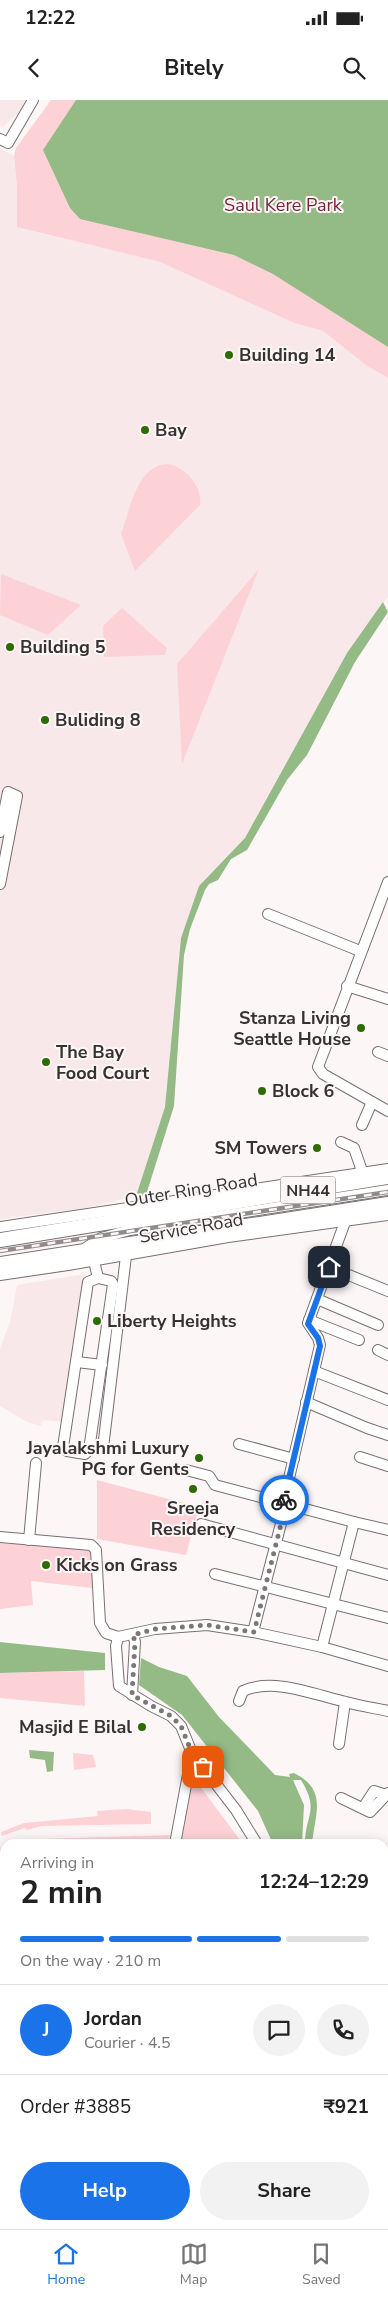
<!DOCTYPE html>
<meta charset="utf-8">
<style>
:root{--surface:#fff;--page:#f2f2f2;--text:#222;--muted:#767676;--line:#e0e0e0;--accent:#1a73e8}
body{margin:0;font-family:"Nunito Sans",sans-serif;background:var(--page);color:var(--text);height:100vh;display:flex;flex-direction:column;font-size:19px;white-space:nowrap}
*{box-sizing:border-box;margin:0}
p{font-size:16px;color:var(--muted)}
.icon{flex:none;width:28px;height:28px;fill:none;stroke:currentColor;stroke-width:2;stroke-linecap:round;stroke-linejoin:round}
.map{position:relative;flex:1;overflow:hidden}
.sheet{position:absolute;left:0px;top:1739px;width:389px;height:391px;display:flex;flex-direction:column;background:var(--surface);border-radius:15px 15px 0 0;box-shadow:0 2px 12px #0003}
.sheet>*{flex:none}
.pin{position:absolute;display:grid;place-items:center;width:42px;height:42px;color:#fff;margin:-21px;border-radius:10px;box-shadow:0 2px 8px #0006}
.courier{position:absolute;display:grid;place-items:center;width:50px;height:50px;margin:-25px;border:4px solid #1a73e8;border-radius:50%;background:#fff;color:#222;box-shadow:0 1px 6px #0007}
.summary em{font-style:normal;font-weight:700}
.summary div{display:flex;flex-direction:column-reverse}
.summary{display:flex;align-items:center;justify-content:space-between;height:85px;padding:0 20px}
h1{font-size:32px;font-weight:700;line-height:38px}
.bar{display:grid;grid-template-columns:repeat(4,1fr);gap:8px 5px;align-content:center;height:60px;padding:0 20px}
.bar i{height:6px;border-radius:4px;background:var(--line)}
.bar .active{background:var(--accent)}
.bar p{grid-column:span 4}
.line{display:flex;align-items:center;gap:12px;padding:0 20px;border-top:1px solid var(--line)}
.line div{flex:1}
.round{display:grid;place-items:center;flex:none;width:52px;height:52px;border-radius:26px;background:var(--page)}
.cta{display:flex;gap:10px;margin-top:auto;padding:10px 20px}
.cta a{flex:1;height:58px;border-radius:30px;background:var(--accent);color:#fff;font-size:20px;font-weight:700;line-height:58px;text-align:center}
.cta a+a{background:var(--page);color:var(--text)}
.status{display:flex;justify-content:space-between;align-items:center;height:35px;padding:0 25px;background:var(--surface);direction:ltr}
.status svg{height:14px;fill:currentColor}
header{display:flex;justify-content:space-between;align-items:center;height:65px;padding:0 20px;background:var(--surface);font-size:22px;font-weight:700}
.tabs{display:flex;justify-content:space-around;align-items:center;height:70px;border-top:1px solid var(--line);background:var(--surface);font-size:14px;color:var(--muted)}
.tabs a{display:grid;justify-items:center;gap:2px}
.tabs .active{color:var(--accent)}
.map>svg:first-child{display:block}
.built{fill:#f9e8ea}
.green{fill:#fdd2d7}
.water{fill:#94ba86}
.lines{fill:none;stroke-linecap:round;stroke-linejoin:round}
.minor-casing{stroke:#796f70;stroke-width:12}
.highway-casing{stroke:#796f70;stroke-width:16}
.minor{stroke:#fff;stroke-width:10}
.highway{stroke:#fff;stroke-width:14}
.rail-casing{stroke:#918b8c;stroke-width:4.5}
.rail{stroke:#fdf6f7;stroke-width:2.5;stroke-dasharray:8;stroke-linecap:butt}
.done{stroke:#7c7677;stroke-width:5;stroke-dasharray:0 9}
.route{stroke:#1a73e8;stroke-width:6}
.poi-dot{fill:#2c6c00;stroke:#fdf6f7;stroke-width:2}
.labels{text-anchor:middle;stroke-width:4;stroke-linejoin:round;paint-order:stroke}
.shield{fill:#fdf6f7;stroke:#726c6d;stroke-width:1}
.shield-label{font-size:16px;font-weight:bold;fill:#363132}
.park-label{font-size:18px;fill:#762538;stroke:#fdf6f7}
.poi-label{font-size:18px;font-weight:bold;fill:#363132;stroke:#fdf6f7;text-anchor:start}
.street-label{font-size:18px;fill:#363132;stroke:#fdf6f7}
</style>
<div class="status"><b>12:22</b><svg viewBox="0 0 49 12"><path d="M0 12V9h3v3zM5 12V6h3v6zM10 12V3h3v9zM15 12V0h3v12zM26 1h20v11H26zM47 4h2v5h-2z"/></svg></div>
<header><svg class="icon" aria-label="back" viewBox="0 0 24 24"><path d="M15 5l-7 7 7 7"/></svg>Bitely<svg class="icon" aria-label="search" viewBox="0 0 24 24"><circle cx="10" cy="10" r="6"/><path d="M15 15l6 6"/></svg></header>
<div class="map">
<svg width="388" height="2129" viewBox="0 0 388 2129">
<rect width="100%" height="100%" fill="#fdf6f7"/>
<g class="built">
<path d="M0,0H25L20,11L2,28L0,26Z"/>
<path d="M0,48L14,56L17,87L40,133L160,162L294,223L323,231L367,266L388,278V497L347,553L245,738L199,786L181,838L165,1007L136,1096L86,1108L0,1119Z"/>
<path d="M85,1174L67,1322L43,1320L41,1326L27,1322L0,1306V1249L10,1222L17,1185Z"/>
<path d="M0,1747L5,1751V1987L0,1995Z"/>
<path d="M0,2046L5,2047V2125H68L67,2129H0Z"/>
</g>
<g class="green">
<path d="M51,0H388V278L367,266L323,231L294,223L160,162L17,127V87L14,56L16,48Z"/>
<path d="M167,364C185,366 203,387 200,405L135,471L121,434C130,410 137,365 167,364Z"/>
<path d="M259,469L182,664L177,564Z"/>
<path d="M1,474L81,505L48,535L0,515Z"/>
<path d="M122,508L167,548L165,555L104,557L103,526Z"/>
<path d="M97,1380L199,1407L186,1455L97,1439Z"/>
<path d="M0,1443L91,1449L92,1488L31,1481L33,1505L0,1509Z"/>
<path d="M84,1571L85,1606L0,1598V1573Z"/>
<path d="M73,1653L93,1655L96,1667L74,1670Z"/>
<path d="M193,1677L243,1744H180Z"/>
<path d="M126,1709L151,1712V1724L42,1726L27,1730L25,1728L2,1736L1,1732L24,1723L98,1716L97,1711Z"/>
<path d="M170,1735L168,1744H28L41,1739Z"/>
<path d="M5,1987V2075L0,2068V1995Z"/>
<path d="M68,2125H144V2129H67Z"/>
</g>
<g class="water">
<path d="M76,0H388V247L273,174L234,155L80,119L70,108L43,50Z"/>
<path d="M383,502L388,512L355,562L307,655L287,680L247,750L231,759L218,780L209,784L205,790L190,829L184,855L174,1006L146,1095L136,1096L165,1007L181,838L199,786L245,738L347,553Z"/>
<path d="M0,1542L105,1553V1570L0,1573Z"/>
<path d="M141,1558L159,1567L187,1576L219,1617L275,1675L290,1677L289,1674L294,1673C328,1690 315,1713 312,1744H305C305,1714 320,1711 301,1680H293L304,1705L302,1744H273L258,1711L182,1615L139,1585Z"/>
<path d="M29,1650L54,1652L53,1671L47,1672L45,1660L30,1658Z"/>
<path d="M384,1857L388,1859V2129H189V2125H384Z"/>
</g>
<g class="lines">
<defs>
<g id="minor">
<path d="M0,39L8,43L33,0"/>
<path d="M0,732L8,692L17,696L0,784"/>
<path d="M388,782L318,967L323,974L388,1011"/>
<path d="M268,814L360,851"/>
<path d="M347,886L388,899"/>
<path d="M378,952L388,956"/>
<path d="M362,1025L372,1002"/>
<path d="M341,1042L354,1048L362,1071"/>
<path d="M0,1127L388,1069"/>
<path d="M84,1149L101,1138L130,1130L388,1090"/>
<path d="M94,1161L98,1178L88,1182L63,1347L67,1351L85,1354L89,1350L113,1184L111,1181L98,1178"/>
<path d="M329,1167L388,1191"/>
<path d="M0,1175L68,1165L228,1137L388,1115"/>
<path d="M317,1199L378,1225"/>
<path d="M309,1220L359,1240"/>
<path d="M378,1250L388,1255"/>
<path d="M77,1262L102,1265"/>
<path d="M314,1271L388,1300"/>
<path d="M306,1302L367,1328L388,1335"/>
<path d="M239,1344L294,1359"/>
<path d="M103,1348L126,1156"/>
<path d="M360,1357L388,1366"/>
<path d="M186,1370L209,1376L215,1385L354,1422"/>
<path d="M283,1404L320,1245L318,1238L308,1223L345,1122"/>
<path d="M201,1424L388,1475"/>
<path d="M0,1437L91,1445L96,1450L100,1523L106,1533L118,1537L155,1529L207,1525L253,1532L322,1547L388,1566"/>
<path d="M29,1440L36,1363"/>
<path d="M215,1474L388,1518"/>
<path d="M253,1532L286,1404"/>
<path d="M118,1537L116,1546L119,1586L151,1606L171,1616L181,1626L192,1653L236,1710L257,1744"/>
<path d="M322,1547L354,1422L388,1430"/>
<path d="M132,1595L135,1542L133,1535"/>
<path d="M239,1601L243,1591C274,1577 315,1595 346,1602C360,1606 374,1608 388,1611"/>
<path d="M339,1644L345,1602"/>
<path d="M341,1698L370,1712L388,1693"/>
<path d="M363,1708L374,1691L386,1695"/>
<path d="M175,1744L192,1653"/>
<path d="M174,2129V2125"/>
</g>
<g id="highway">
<path d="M0,1140L388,1077"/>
<path d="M0,1164L388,1104"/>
</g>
</defs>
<use href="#minor" class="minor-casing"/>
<use href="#highway" class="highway-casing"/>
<use href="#minor" class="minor"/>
<use href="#highway" class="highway"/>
<defs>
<path id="rail" d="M0,1151L388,1092"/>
</defs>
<use href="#rail" class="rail-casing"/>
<use href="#rail" class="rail"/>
</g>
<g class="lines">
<path class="done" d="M203,1667L192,1653L181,1626L171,1616L132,1595L135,1542L133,1535L155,1529L207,1525L254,1532L286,1404H283L284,1400"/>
<path class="route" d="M284,1400L320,1246L318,1238L308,1224L329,1167"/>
</g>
<g class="poi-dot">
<circle cx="229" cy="255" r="5"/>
<circle cx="145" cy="330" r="5"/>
<circle cx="10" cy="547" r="5"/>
<circle cx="45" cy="620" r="5"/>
<circle cx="361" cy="928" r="5"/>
<circle cx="46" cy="962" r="5"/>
<circle cx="262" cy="991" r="5"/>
<circle cx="317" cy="1048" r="5"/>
<circle cx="97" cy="1221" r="5"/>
<circle cx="199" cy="1358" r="5"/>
<circle cx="193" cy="1389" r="5"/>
<circle cx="46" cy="1465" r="5"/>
<circle cx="142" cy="1627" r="5"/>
</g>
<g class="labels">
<rect class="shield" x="280.5" y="1076.5" width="55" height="27" rx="4"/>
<g class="shield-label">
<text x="308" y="1096">NH44</text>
</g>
<g class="park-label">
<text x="283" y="111">Saul Kere Park</text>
</g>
<g class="poi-label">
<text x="239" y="261">Building 14</text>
<text x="155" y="336">Bay</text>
<text x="20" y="553">Building 5</text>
<text x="55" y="626">Buliding 8</text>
<text x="351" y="924" text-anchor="end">Stanza Living<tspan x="351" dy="21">Seattle House</tspan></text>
<text x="56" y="958">The Bay<tspan x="56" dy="21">Food Court</tspan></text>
<text x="272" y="997">Block 6</text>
<text x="307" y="1054" text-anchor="end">SM Towers</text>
<text x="107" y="1227">Liberty Heights</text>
<text x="189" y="1354" text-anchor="end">Jayalakshmi Luxury<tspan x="189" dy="21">PG for Gents</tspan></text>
<text x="193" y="1414" text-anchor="middle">Sreeja<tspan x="193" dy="21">Residency</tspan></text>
<text x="56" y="1471">Kicks on Grass</text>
<text x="132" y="1633" text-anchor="end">Masjid E Bilal</text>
</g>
<g class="street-label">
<text transform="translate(191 1090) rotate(-9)" y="6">Outer Ring Road</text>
<text transform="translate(191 1128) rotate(-10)" y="6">Service Road</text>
</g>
</g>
</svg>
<div class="pin" style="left:203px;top:1667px;background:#ea580c"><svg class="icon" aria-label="bag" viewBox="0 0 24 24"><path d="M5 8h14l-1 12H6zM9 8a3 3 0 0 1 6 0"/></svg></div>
<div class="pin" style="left:329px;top:1167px;background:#1f2937"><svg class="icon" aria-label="home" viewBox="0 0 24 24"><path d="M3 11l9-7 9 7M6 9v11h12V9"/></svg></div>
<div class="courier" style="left:284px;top:1400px"><svg class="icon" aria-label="bike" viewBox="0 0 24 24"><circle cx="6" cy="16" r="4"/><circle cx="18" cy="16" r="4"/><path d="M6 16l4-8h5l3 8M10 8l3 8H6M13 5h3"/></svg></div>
<section class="sheet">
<div class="summary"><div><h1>2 min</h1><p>Arriving in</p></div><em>12:24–12:29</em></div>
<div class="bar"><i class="active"></i><i class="active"></i><i class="active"></i><i></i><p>On the way · 210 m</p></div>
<div class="line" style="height:90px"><b class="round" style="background:var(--accent);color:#fff">J</b><div><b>Jordan</b><p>Courier · 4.5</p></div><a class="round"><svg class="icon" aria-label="chat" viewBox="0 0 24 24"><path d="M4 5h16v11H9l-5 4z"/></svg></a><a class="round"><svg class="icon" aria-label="phone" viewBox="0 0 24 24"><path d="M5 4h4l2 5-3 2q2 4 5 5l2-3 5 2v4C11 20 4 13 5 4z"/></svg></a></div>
<div class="line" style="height:65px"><div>Order #3885</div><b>₹921</b></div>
<div class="cta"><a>Help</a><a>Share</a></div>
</section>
</div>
<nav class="tabs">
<a class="active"><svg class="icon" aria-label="home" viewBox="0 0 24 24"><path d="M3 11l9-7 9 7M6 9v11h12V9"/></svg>Home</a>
<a><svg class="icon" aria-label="map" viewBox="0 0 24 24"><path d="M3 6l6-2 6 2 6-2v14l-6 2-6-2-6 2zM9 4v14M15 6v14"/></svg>Map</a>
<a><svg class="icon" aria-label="saved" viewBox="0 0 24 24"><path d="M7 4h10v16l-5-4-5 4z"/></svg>Saved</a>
</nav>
